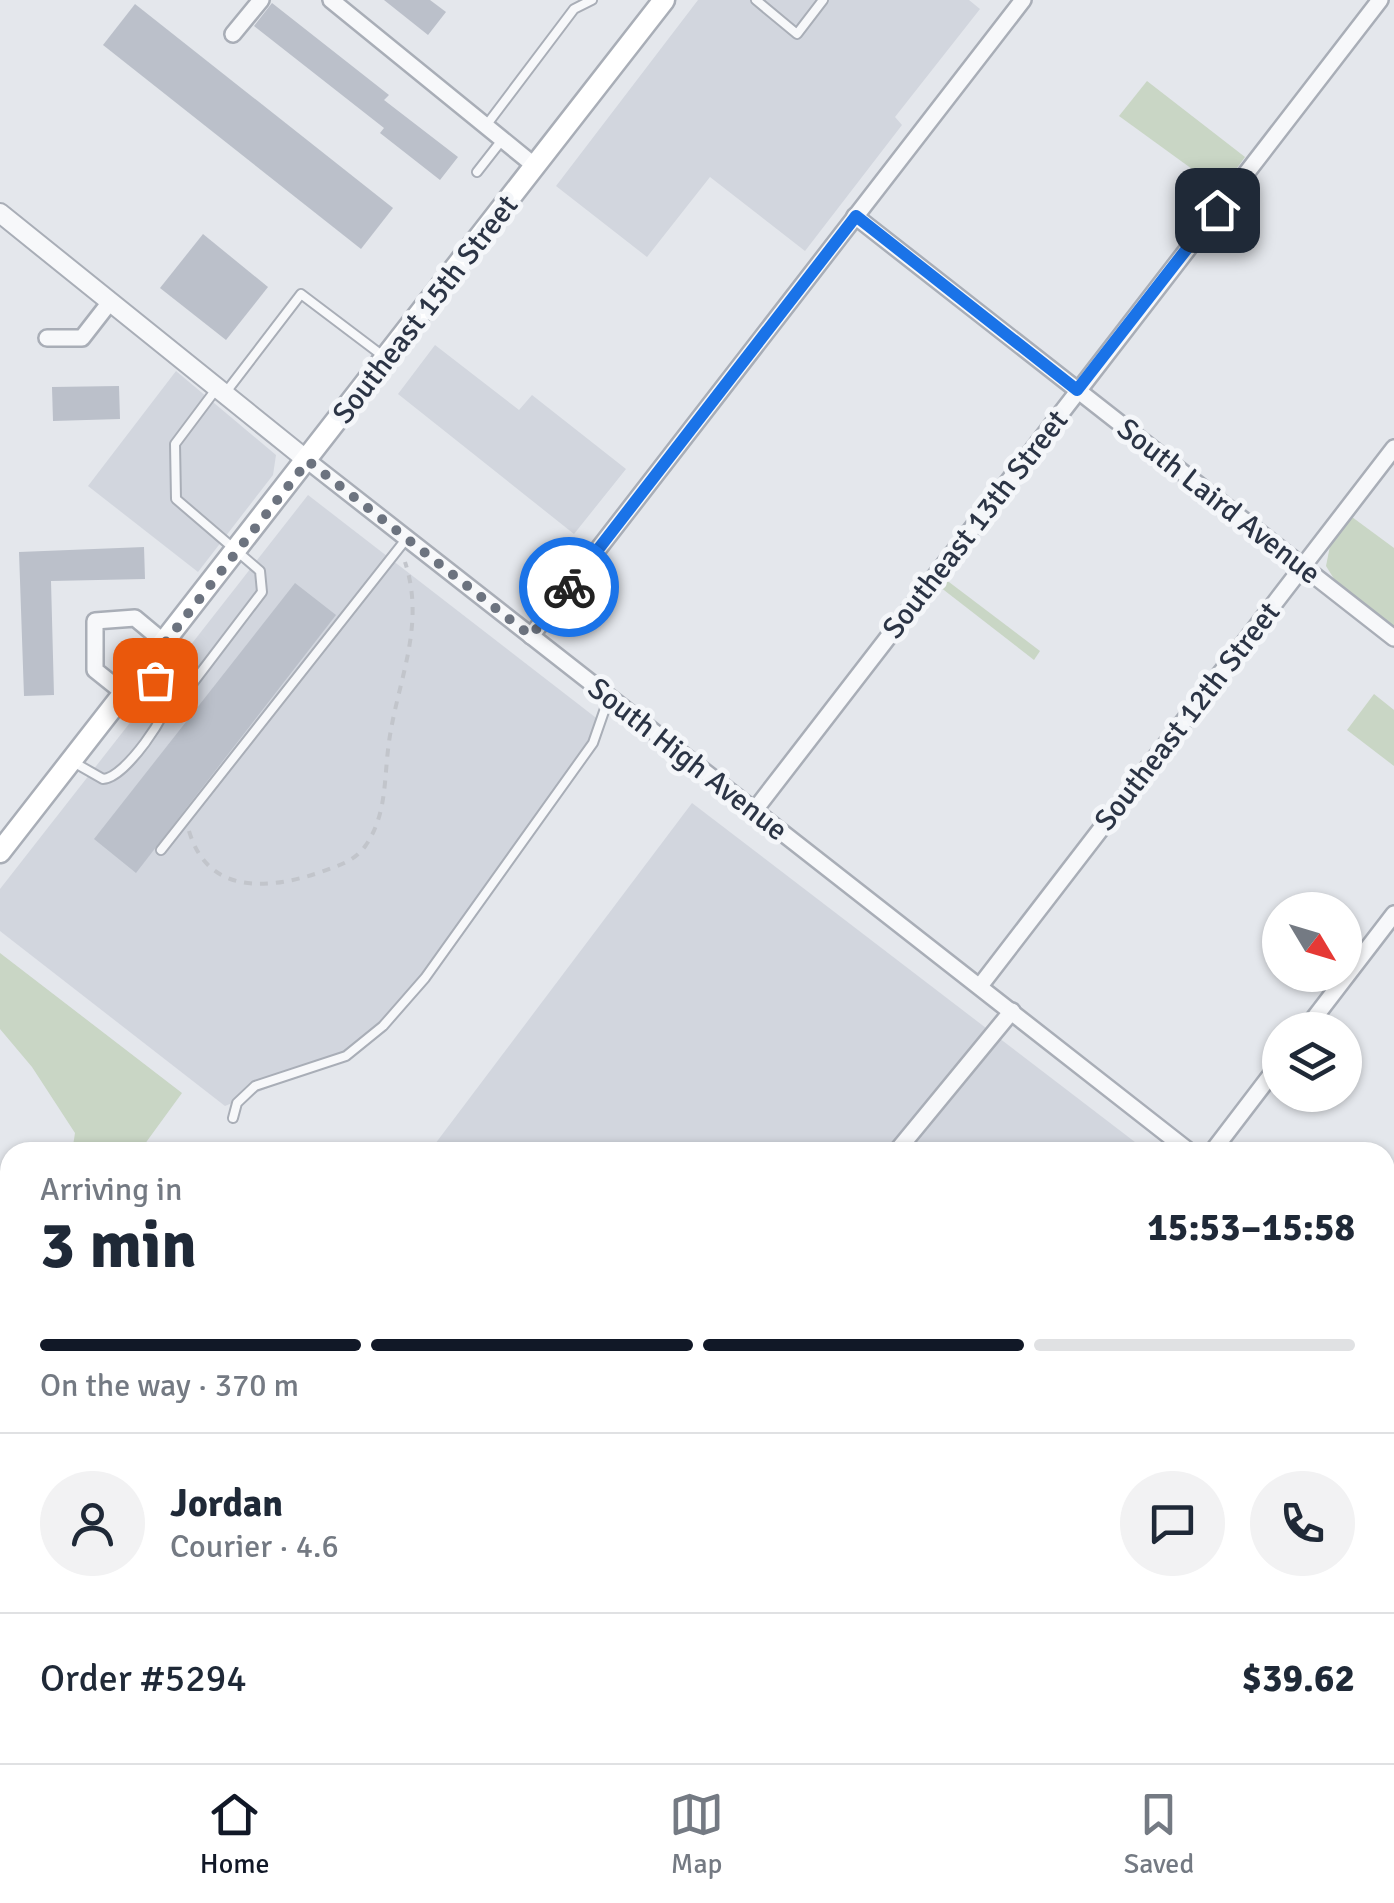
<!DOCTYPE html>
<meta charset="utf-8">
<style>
:root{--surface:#fff;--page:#f2f2f3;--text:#1f2937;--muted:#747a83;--line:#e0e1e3;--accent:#111827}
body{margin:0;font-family:Signika,sans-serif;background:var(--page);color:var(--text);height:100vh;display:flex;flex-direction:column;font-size:38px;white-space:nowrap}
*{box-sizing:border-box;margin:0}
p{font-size:32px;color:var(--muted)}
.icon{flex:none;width:55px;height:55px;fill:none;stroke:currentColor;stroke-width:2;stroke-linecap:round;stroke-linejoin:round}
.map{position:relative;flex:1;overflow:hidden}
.panel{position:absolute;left:0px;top:1142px;width:1395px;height:622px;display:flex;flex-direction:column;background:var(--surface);border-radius:30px 30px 0 0;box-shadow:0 2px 8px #0004}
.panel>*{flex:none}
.needle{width:65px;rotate:128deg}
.tools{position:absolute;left:1262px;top:892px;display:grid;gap:20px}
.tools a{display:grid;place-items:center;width:100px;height:100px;border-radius:50%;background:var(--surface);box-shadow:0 2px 8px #0004;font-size:50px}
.pin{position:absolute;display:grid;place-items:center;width:85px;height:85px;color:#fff;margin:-42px;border-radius:20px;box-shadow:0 5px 15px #0006}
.courier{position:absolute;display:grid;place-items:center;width:100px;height:100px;margin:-50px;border:8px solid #1a73e8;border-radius:50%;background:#fff;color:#222;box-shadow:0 2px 12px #0007}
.overview em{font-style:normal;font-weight:700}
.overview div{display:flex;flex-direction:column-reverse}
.overview{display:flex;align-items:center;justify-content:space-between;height:170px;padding:0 40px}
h1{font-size:65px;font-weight:700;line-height:75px}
.bar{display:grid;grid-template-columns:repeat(4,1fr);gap:15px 10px;align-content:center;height:120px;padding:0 40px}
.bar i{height:12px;border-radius:8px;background:var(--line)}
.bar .selected{background:var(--accent)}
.bar p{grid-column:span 4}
.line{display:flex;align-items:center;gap:25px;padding:0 40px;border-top:2px solid var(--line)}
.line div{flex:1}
.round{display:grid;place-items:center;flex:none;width:105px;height:105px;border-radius:52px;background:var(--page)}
.menu{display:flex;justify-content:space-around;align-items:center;height:140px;border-top:2px solid var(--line);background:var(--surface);font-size:28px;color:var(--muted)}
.menu a{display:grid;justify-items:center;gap:5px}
.menu .selected{color:var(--accent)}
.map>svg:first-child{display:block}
.built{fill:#d2d6de}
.green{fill:#c9d6c5}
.building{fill:#bbc0ca}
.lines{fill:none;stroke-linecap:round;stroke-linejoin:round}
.service-casing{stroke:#a9aeb7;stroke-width:12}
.minor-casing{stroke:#a9aeb7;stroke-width:20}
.tertiary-casing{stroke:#a9aeb7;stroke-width:22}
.secondary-casing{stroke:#a9aeb7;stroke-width:25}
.path{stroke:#c2c5cb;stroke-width:4;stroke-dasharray:8 8;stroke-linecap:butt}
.service{stroke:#f7f8fa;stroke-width:8}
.minor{stroke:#f7f8fa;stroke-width:15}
.tertiary{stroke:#f7f8fa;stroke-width:18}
.secondary{stroke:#fff;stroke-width:20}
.rail{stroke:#7d8696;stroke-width:5;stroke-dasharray:5 10;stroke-linecap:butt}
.done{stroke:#6c737f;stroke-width:10;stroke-dasharray:0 18}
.route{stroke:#1a73e8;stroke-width:12}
.labels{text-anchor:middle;stroke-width:10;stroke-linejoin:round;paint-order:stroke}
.street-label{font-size:30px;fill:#2b3445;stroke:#f4f6f9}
</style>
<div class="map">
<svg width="1394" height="1763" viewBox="0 0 1394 1763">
<rect width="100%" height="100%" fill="#e4e7ec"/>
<g class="built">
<path d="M698,0H969L980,9L895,117L902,125L805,251L710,177L647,257L556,186Z"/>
<path d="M435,345L519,410L532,395L626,469L574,534L398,394Z"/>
<path d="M176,371L276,455L273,475L198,572L88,486Z"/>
<path d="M308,495L604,724L461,925L365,1047L225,1106L0,931V889Z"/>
<path d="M692,803L1148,1152H429Z"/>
<path d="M1394,1198V1763H795L804,1755H1385V1207Z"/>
</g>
<g class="green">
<path d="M1147,81L1245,157L1221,190L1119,116Z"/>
<path d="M1352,517L1394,548V629L1336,582L1326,566L1330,546Z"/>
<path d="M945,579L1040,651L1034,660L940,587Z"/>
<path d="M1374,694L1394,710V766L1347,730Z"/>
<path d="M0,953L182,1093L139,1152H72L75,1133L32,1067L0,1029Z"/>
<path d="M10,1460V1755H102L106,1763H0V1486Z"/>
</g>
<g class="building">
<path d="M384,0H430L446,12L428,35Z"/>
<path d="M272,3L389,95L384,100L458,157L440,180L380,133L384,128L254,26Z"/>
<path d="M135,4L393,208L361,249L103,45Z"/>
<path d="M203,234L268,287L226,340L160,288Z"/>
<path d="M119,386L120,419L53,421L52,387Z"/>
<path d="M144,547L145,579L51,581L54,695L24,696L19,552Z"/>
<path d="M295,583L336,615L136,873L94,839Z"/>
</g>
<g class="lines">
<defs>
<g id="service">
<path d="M756,0L797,34L823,0"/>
<path d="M485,127L574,9L592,0"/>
<path d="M477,172L502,140"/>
<path d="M226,392L301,294L383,356"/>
<path d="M142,673L172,690L189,688L262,592L260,571L176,499L175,444L217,388"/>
<path d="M75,763L103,779C125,778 170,713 172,690"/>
<path d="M161,850L407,538"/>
<path d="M233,1118L237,1103L255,1086L346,1056L383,1026L425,978L593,743L609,697"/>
<path d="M1385,1307L1394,1314"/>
<path d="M1385,1621L1394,1605"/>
<path d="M1385,1709L1394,1726"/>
</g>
<g id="minor">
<path d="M331,0L535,166"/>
<path d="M233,34L261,0"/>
<path d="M855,216L1394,638"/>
<path d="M47,338H82L110,302"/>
<path d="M308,461L1190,1152"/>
<path d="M531,636L1023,0"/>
<path d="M125,694L95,670V621L135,618L165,643"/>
<path d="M754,811L1380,0"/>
<path d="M980,986L1394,448"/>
<path d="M1305,1030L1394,914"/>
<path d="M896,1152L1012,1011"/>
<path d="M1212,1152L1280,1063"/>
</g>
<path id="tertiary" d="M0,213L308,461"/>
<path id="secondary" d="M0,852L664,0"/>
</defs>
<use href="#service" class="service-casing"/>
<use href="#minor" class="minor-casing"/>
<use href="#tertiary" class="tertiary-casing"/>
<use href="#secondary" class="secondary-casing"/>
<g class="path">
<path d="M189,831C208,895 268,890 321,872C339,865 354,862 366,845C386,815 384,784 388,750C395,685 427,629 405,562"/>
<path d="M918,1763L928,1755"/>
</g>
<use href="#service" class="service"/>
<use href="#minor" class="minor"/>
<use href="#tertiary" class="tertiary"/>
<use href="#secondary" class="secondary"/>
<g class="rail">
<path d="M1385,1247L1394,1239"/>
<path d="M1385,1353L1394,1344"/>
<path d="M1385,1404L1394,1396"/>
<path d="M1385,1425L1394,1417"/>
<path d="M846,1763L855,1755"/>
<path d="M954,1763L963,1755"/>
<path d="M993,1763L1002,1755"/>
<path d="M1031,1763L1039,1755"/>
</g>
</g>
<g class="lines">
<path class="done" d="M155,680L142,672L308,461L531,636L569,587"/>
<path class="route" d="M569,587L856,216L1077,390L1217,210"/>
</g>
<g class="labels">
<g class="street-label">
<text transform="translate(425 309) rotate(-52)" y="10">Southeast 15th Street</text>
<text transform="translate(1219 501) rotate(38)" y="10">South Laird Avenue</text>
<text transform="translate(975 524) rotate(-52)" y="10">Southeast 13th Street</text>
<text transform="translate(1187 716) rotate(-52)" y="10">Southeast 12th Street</text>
<text transform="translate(688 759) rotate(38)" y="10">South High Avenue</text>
</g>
</g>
</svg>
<div class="tools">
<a><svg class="needle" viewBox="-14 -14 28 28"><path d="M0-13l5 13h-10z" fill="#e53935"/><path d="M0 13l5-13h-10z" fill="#747a83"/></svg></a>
<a><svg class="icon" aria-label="layers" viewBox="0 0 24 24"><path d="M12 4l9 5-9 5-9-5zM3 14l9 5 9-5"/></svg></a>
</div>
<div class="pin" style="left:155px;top:680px;background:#ea580c"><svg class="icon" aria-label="bag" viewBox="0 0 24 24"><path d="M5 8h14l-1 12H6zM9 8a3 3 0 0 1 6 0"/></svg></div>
<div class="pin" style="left:1217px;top:210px;background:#1f2937"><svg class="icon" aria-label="home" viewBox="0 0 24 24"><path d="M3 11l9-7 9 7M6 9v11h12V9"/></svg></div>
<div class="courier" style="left:569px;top:587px"><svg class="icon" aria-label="bike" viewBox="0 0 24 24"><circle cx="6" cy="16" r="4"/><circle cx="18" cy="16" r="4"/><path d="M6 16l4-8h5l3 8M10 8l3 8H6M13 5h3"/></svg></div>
<section class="panel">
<div class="overview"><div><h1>3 min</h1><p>Arriving in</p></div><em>15:53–15:58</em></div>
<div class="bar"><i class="selected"></i><i class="selected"></i><i class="selected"></i><i></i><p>On the way · 370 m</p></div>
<div class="line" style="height:180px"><a class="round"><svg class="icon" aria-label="person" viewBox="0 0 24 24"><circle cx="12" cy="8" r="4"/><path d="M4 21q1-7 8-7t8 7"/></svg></a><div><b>Jordan</b><p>Courier · 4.6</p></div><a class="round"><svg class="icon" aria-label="chat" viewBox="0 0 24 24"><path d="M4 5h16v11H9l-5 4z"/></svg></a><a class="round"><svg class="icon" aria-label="phone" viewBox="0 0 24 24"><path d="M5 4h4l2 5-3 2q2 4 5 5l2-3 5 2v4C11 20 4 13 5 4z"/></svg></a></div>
<div class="line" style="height:130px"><div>Order #5294</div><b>$39.62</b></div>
</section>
</div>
<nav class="menu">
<a class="selected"><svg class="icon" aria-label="home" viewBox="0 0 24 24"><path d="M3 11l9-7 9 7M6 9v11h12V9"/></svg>Home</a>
<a><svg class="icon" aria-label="map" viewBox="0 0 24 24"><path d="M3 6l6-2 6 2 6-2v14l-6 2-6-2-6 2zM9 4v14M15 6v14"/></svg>Map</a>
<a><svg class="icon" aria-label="saved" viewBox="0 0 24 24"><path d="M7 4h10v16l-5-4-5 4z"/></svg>Saved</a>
</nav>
